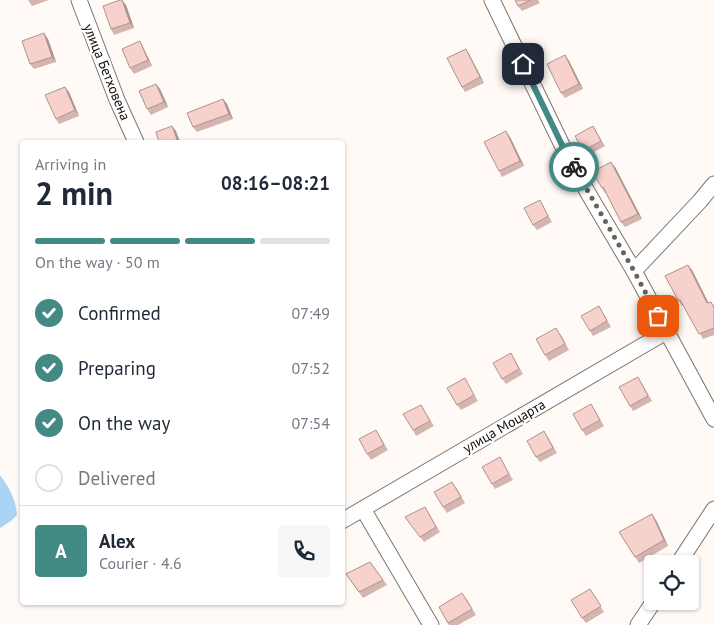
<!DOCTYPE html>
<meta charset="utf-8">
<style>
:root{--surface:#fff;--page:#f6f6f7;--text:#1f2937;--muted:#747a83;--line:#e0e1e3;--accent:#438a84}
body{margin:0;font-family:"PT Sans",sans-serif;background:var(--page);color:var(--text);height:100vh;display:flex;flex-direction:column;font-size:19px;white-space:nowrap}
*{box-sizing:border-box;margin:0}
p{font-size:16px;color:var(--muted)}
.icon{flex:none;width:28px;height:28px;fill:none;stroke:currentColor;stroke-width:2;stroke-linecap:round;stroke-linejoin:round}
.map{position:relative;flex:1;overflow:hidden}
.drawer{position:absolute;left:20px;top:140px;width:325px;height:465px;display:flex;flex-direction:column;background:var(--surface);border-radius:5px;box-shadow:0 1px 4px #0004}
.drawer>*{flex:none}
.tools{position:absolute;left:644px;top:555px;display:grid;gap:10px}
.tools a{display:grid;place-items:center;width:55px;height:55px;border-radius:5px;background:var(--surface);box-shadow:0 1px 4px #0004;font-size:25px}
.pin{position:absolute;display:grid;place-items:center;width:42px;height:42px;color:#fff;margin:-21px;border-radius:10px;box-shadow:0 2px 8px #0006}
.courier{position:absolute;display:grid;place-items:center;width:50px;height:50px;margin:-25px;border:4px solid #438a84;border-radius:50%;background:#fff;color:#222;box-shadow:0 1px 6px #0007}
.head em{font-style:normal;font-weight:600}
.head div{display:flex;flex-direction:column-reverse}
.head{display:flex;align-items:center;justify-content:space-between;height:85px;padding:0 15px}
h1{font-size:32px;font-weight:600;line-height:38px}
.bar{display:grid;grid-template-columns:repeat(4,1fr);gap:8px 5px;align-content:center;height:60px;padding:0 15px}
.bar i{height:6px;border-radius:4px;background:var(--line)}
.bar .selected{background:var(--accent)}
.bar p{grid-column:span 4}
.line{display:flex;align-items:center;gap:12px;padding:0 15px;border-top:1px solid var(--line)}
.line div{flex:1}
.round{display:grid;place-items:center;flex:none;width:52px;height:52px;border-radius:5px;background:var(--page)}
ol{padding:0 15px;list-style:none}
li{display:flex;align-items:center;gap:15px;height:55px}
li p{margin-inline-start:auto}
li .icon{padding:5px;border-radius:50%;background:var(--accent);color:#fff;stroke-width:4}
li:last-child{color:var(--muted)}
li i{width:28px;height:28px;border:2px solid var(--line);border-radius:50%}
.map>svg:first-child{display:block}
.water{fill:#aad4f5}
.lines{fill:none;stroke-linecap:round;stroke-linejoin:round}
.minor-casing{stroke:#7c7670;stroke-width:17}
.minor{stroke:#fff;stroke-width:15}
.wall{fill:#d4b5af}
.shaded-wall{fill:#ad938f}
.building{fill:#f7d2cc;stroke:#ad938f}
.done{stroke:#65625f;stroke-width:5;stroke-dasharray:0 9}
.route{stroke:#438a84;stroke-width:6}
.labels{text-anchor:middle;stroke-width:4.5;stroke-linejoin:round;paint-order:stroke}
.street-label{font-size:14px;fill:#12100e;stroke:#fff}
</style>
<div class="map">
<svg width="714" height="625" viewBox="0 0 714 625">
<rect width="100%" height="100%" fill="#fffaf6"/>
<path class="water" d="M0,475C9,487 16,500 17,515L11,521L0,528Z"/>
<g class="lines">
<defs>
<g id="minor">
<path d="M79,0L117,100L136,142"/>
<path d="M492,0L562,145L588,193L634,271L714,419"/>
<path d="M634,271L700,201L714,184"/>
<path d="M363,509L431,625"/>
<path d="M342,521L666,332"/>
<path d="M678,564L714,509"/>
<path d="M638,625L654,601"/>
</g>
</defs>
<use href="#minor" class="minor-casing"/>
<use href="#minor" class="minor"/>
</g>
<g class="wall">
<path d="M28,0H49L32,6Z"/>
<path d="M515,0H538L540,3L522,11L518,6Z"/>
<path d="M126,5L134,28L114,35L111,29Z"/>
<path d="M48,39L56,62L34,69L30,64Z"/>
<path d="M140,41L143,47L152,66L134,74L130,68Z"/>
<path d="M466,49L469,54L484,83L465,92L462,87Z"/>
<path d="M565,55L569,61L583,89L565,98L561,93Z"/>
<path d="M160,89L168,107L151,115L147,109Z"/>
<path d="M69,92L79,116L59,124L56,119Z"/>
<path d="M223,99L227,104L233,119L197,132L193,127Z"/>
<path d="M593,126L605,146L587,156L583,151Z"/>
<path d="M510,137L524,166L502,177L499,171Z"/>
<path d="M615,167L642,219L625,227L621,222L606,193H605L602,188Z"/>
<path d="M540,200L552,222L537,230L533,225Z"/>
<path d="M692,270L708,302H711L714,306V335L703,339L683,305L682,306L678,300Z"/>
<path d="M599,306L611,327L593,336L590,331Z"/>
<path d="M560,333L569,350L549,361L545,355Z"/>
<path d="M511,353L523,374L506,384L502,379Z"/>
<path d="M641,382L652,401L633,411L630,406Z"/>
<path d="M468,384L478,401L461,410L457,405Z"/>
<path d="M421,405L434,426L416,436L413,430Z"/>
<path d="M594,409L604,426L586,436L582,430Z"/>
<path d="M376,430L388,450L371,460L367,454Z"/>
<path d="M548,437L557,453L540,462L536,457Z"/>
<path d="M503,463L513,480L495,489L492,484Z"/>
<path d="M456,487L465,503L447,513L443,507Z"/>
<path d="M425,507L440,532L424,542L405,517Z"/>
<path d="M656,520L668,546L639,563L635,557Z"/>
<path d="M370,562L387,585L363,598L346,574Z"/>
<path d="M590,589L604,612L586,623L582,618Z"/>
<path d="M466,598L476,615L458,625H449L439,607Z"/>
</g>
<g class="shaded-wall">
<path d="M122,0L126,5L134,28L130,23Z"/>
<path d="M44,33L48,39L56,62L52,57Z"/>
<path d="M140,41L143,47L152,66L148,60Z"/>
<path d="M466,49L469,54L484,83L480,77Z"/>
<path d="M565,55L569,61L583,89L579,84Z"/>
<path d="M156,84L160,89L168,107L164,102Z"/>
<path d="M65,87L69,92L79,116L75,110Z"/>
<path d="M223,99L227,104L233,119L229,114Z"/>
<path d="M172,126L176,131L180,142H178Z"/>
<path d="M506,131L510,137L524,166L520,161Z"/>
<path d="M611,162L615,167L642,219L638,214Z"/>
<path d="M688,265L692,270L711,308L707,303Z"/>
<path d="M652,514L656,520L668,546L664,540Z"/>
</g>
<g class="building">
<path d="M120,0H122L130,23L111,29L103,6Z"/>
<path d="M515,0H531L518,6Z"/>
<path d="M44,33L52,57L30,64L22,41Z"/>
<path d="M140,41L148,60L130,68L122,49Z"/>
<path d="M466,49L480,77L462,87L447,58Z"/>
<path d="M565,55L579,84L561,93L547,64Z"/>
<path d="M156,84L164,102L147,109L139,91Z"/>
<path d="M65,87L75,110L56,119L45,95Z"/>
<path d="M223,99L229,114L193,127L187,113Z"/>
<path d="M172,126L178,142H159L156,132Z"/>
<path d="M593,126L601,141L583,151L575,136Z"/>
<path d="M506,131L520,161L499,171L484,142Z"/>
<path d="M611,162L638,214L621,222L603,187L602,188L592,172Z"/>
<path d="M540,200L548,216L533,225L524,208Z"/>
<path d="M688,265L707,303L711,302L714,308V328L699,334L680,300H678L665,276Z"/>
<path d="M599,306L607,321L590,331L581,316Z"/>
<path d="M556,328L565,344L545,355L536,339Z"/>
<path d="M511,353L519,369L502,379L493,363Z"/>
<path d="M638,377L648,396L630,406L619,387Z"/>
<path d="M465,378L474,395L457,405L447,388Z"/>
<path d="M591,404L600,420L582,430L573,414Z"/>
<path d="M421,405L430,421L413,430L403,414Z"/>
<path d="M376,430L384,445L367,454L359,439Z"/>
<path d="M544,431L553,448L536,457L527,441Z"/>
<path d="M500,457L509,474L492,484L482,467Z"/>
<path d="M452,482L461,497L443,507L434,492Z"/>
<path d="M425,507L436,527L420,537L405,517Z"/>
<path d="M652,514L664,540L635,557L619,532Z"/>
<path d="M370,562L383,580L359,592L346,574Z"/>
<path d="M590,589L601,606L582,618L571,600Z"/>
<path d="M462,593L472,609L448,623L439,607Z"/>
</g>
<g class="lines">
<path class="done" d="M574,167L634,271L658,316"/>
<path class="route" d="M523,64L562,145L574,167"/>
</g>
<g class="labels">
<g class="street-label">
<text transform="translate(107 72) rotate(68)" y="5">улица Бетховена</text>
<text transform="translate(504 426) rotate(-30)" y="5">улица Моцарта</text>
</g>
</g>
</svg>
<div class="tools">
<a><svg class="icon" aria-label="locate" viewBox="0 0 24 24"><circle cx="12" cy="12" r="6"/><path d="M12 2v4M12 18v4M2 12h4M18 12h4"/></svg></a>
</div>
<div class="pin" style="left:658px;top:316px;background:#ea580c"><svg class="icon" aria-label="bag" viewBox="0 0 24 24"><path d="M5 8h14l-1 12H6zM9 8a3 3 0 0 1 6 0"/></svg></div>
<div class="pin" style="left:523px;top:64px;background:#1f2937"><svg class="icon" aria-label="home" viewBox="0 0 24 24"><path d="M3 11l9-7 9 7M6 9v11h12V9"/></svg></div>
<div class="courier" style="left:574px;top:167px"><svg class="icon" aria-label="bike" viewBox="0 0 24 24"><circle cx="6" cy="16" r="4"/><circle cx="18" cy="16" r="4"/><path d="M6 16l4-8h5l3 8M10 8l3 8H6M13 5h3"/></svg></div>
<section class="drawer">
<div class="head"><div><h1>2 min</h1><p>Arriving in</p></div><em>08:16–08:21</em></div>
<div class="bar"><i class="selected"></i><i class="selected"></i><i class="selected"></i><i></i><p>On the way · 50 m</p></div>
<ol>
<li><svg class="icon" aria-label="check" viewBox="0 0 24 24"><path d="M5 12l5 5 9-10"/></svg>Confirmed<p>07:49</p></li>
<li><svg class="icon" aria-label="check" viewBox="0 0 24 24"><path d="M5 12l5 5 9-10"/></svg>Preparing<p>07:52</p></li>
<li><svg class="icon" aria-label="check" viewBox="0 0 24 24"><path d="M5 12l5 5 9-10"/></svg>On the way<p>07:54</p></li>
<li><i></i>Delivered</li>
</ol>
<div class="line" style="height:90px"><b class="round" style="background:var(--accent);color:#fff">A</b><div><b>Alex</b><p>Courier · 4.6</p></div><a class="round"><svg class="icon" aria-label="phone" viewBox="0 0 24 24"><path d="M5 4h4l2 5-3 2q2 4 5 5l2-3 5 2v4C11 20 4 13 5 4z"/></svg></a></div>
</section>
</div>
